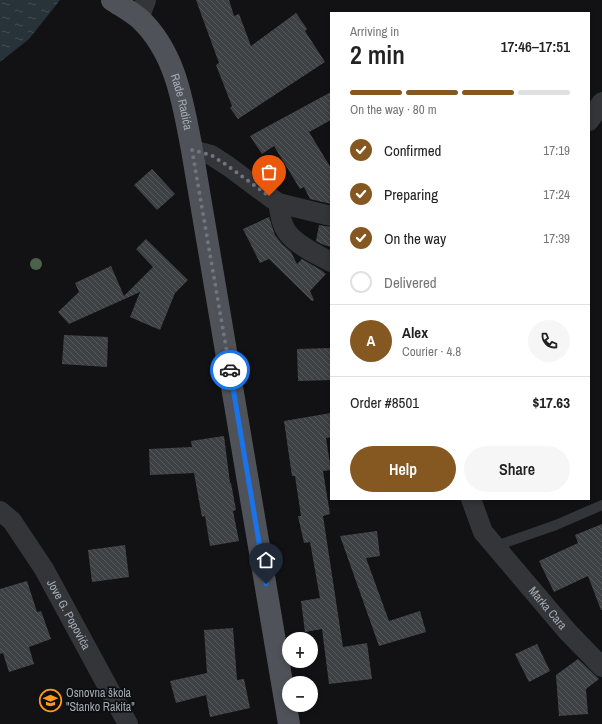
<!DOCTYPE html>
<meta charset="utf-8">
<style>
:root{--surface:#fff;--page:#f6f6f6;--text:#222;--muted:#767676;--line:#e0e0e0;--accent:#855721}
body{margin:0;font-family:"Archivo Narrow",sans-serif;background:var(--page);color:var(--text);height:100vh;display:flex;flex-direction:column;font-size:15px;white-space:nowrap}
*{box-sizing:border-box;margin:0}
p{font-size:13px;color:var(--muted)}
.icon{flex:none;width:22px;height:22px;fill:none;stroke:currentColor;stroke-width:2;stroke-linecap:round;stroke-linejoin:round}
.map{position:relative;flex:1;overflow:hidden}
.drawer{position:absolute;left:330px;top:12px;width:260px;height:488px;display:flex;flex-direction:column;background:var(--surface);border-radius:0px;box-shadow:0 2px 6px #0003}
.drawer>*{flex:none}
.controls{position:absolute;left:282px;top:632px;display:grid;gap:8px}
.controls a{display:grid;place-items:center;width:36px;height:36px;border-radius:50%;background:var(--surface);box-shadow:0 2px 6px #0003;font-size:20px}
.pin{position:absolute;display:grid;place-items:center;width:34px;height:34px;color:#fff;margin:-41px -17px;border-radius:50% 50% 50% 0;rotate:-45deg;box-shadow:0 0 4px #0007}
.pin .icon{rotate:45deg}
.courier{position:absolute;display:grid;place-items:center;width:40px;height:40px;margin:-20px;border:3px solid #1a73e8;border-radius:50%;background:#fff;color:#222;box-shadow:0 1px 5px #0007}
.headline em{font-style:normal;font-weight:600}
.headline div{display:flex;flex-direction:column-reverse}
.headline{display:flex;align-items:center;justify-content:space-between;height:68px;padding:0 20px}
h1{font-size:26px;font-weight:600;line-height:30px}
.bar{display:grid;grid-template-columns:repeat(4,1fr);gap:6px 4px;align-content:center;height:48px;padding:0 20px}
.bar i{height:5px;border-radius:3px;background:var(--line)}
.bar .current{background:var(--accent)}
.bar p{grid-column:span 4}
.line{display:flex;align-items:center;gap:10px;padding:0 20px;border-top:1px solid var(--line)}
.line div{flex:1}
.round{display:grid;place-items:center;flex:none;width:42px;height:42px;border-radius:21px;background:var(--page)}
ol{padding:0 20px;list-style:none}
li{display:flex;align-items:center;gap:12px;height:44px}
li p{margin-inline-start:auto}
li .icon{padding:4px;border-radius:50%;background:var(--accent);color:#fff;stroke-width:4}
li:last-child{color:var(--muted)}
li i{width:22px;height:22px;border:2px solid var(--line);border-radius:50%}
.action{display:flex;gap:8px;margin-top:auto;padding:8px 20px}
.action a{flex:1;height:46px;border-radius:24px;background:var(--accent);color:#fff;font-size:16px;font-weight:600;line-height:46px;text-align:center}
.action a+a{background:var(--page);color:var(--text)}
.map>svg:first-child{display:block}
.water{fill:url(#water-ripples)}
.building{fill:url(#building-back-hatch)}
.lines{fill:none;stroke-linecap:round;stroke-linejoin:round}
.service{stroke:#333539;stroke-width:10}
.minor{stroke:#333539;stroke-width:20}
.primary{stroke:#4f5259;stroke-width:22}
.tree{fill:#4c614b}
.done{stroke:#70757d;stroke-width:4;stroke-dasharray:0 7.2}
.route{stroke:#1a73e8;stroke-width:5}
.labels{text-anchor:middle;stroke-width:3.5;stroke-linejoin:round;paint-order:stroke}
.street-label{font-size:12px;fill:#a3abb6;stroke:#0d0e0f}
.poi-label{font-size:12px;fill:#a3abb6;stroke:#0d0e0f;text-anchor:start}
</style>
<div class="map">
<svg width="602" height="724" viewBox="0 0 602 724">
<defs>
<pattern id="water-ripples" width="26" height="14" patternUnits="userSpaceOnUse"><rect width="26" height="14" fill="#283339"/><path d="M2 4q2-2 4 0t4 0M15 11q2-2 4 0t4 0" fill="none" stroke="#444e53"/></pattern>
<pattern id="building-back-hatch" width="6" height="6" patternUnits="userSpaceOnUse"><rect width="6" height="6" fill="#3e4144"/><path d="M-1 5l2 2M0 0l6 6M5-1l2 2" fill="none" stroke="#575a5d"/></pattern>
</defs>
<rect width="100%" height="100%" fill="#121214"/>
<path class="water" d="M0,0H60L29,39L0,62Z"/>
<g class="building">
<path d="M196,0H229L234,16L239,14L251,46L296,13L307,29L305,31L325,62L238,119L230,108L232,106L216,65L219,63Z"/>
<path d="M331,92V120L309,132L331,168V201L329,202H331V204L310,199L304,187L300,189L274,146L262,154L250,136Z"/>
<path d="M152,169L175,194L157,210L134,185Z"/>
<path d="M269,217L275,235L282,244L291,252L297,264L302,259L321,270L326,274L310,291L314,300L312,301L269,259L260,263L243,229Z"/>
<path d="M319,225L331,227V247L324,245L316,241Z"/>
<path d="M146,239L188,280L175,293L160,330L130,317L140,292L69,324L58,312L79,292L75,283L111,266L124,296L153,267L136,249Z"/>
<path d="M64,335L108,337L107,367L62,364Z"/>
<path d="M331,348V380L298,381L297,349Z"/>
<path d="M331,413V437L326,438L331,470L323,471L330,514L323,516L343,647L367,643L372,679L329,684L322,629L305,632L301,601L320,598L310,542L304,543L298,516H301L295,476H292L284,421Z"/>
<path d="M224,436L230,483H231L236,510L233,511L239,541L210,546L205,516L202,517L194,473L150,475L149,449L192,447L191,441Z"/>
<path d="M602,524V610H601L588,576L554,592L539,561L578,543L575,535Z"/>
<path d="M377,531L380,556L366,558L389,621L420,611L426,632L379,646L340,536Z"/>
<path d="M125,545L129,577L92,582L88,550Z"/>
<path d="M27,581L37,612L41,611L51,639L29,647L34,664L9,672L3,653L0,654V589Z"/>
<path d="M233,628L237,680L244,679L250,708L210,717L206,695L176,703L170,681L207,673L204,630Z"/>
<path d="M537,644L550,671L529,682L515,654Z"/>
<path d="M578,659L599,679L586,689L588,714L559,716L556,675Z"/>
</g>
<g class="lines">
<path class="service" d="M496,546L556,525L602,505"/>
<g class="minor">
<path d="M139,19L146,0"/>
<path d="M589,121L602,102"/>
<path d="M192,150L211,155L228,166L278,203C280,213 281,224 287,232C296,245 318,255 331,262"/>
<path d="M278,203L331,216"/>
<path id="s1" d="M471,499L483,532L567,631L602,667"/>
<path id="s2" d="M0,511L12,521L44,569L128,724"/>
</g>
<path class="primary" id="s3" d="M112,0C121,6 132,12 140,19C176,53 183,103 192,150L289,724"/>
</g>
<circle class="tree" cx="36" cy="264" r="6"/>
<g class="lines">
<path class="done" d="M230,370L192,150L211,155L228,166L269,196"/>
<path class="route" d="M230,370L266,584"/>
</g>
<defs>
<symbol id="school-ring" viewBox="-11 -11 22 22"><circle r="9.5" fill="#0d0e0f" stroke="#ff981f" stroke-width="1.5"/><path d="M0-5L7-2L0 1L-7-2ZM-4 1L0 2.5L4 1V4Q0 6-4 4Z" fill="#ff981f"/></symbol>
</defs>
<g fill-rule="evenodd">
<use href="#school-ring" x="38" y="688" width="25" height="25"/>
</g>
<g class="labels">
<g class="street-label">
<text dy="4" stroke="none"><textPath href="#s3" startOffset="128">Rade Radića</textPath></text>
<text dy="4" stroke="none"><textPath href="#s1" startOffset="135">Marka Cara</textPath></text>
<text dy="4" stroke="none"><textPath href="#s2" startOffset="125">Jove G. Popovića</textPath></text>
</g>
<g class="poi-label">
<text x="66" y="697">Osnovna škola<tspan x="66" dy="14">"Stanko Rakita"</tspan></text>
</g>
</g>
</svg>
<div class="controls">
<a>+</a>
<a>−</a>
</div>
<div class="pin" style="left:269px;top:196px;background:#ea580c"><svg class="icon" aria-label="bag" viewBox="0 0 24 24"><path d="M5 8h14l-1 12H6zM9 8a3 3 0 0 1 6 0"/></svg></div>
<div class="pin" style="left:266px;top:584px;background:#1f2937"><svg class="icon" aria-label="home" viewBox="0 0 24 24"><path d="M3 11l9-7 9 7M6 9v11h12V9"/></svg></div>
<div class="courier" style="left:230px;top:370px"><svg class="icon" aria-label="car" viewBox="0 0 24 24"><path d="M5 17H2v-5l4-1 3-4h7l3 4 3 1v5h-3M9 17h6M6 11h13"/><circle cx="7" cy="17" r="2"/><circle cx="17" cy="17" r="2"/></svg></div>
<section class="drawer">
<div class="headline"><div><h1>2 min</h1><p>Arriving in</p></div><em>17:46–17:51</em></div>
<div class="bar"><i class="current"></i><i class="current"></i><i class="current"></i><i></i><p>On the way · 80 m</p></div>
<ol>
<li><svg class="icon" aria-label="check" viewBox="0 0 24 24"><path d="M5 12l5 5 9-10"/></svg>Confirmed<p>17:19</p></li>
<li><svg class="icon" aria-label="check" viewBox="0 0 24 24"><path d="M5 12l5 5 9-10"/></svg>Preparing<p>17:24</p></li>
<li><svg class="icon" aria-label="check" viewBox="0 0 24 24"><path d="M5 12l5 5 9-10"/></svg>On the way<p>17:39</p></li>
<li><i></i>Delivered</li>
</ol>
<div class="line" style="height:72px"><b class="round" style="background:var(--accent);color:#fff">A</b><div><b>Alex</b><p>Courier · 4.8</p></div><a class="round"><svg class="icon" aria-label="phone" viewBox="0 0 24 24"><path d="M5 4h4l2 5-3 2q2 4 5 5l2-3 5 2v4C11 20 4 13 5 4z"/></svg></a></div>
<div class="line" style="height:52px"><div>Order #8501</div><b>$17.63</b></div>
<div class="action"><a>Help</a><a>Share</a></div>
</section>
</div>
